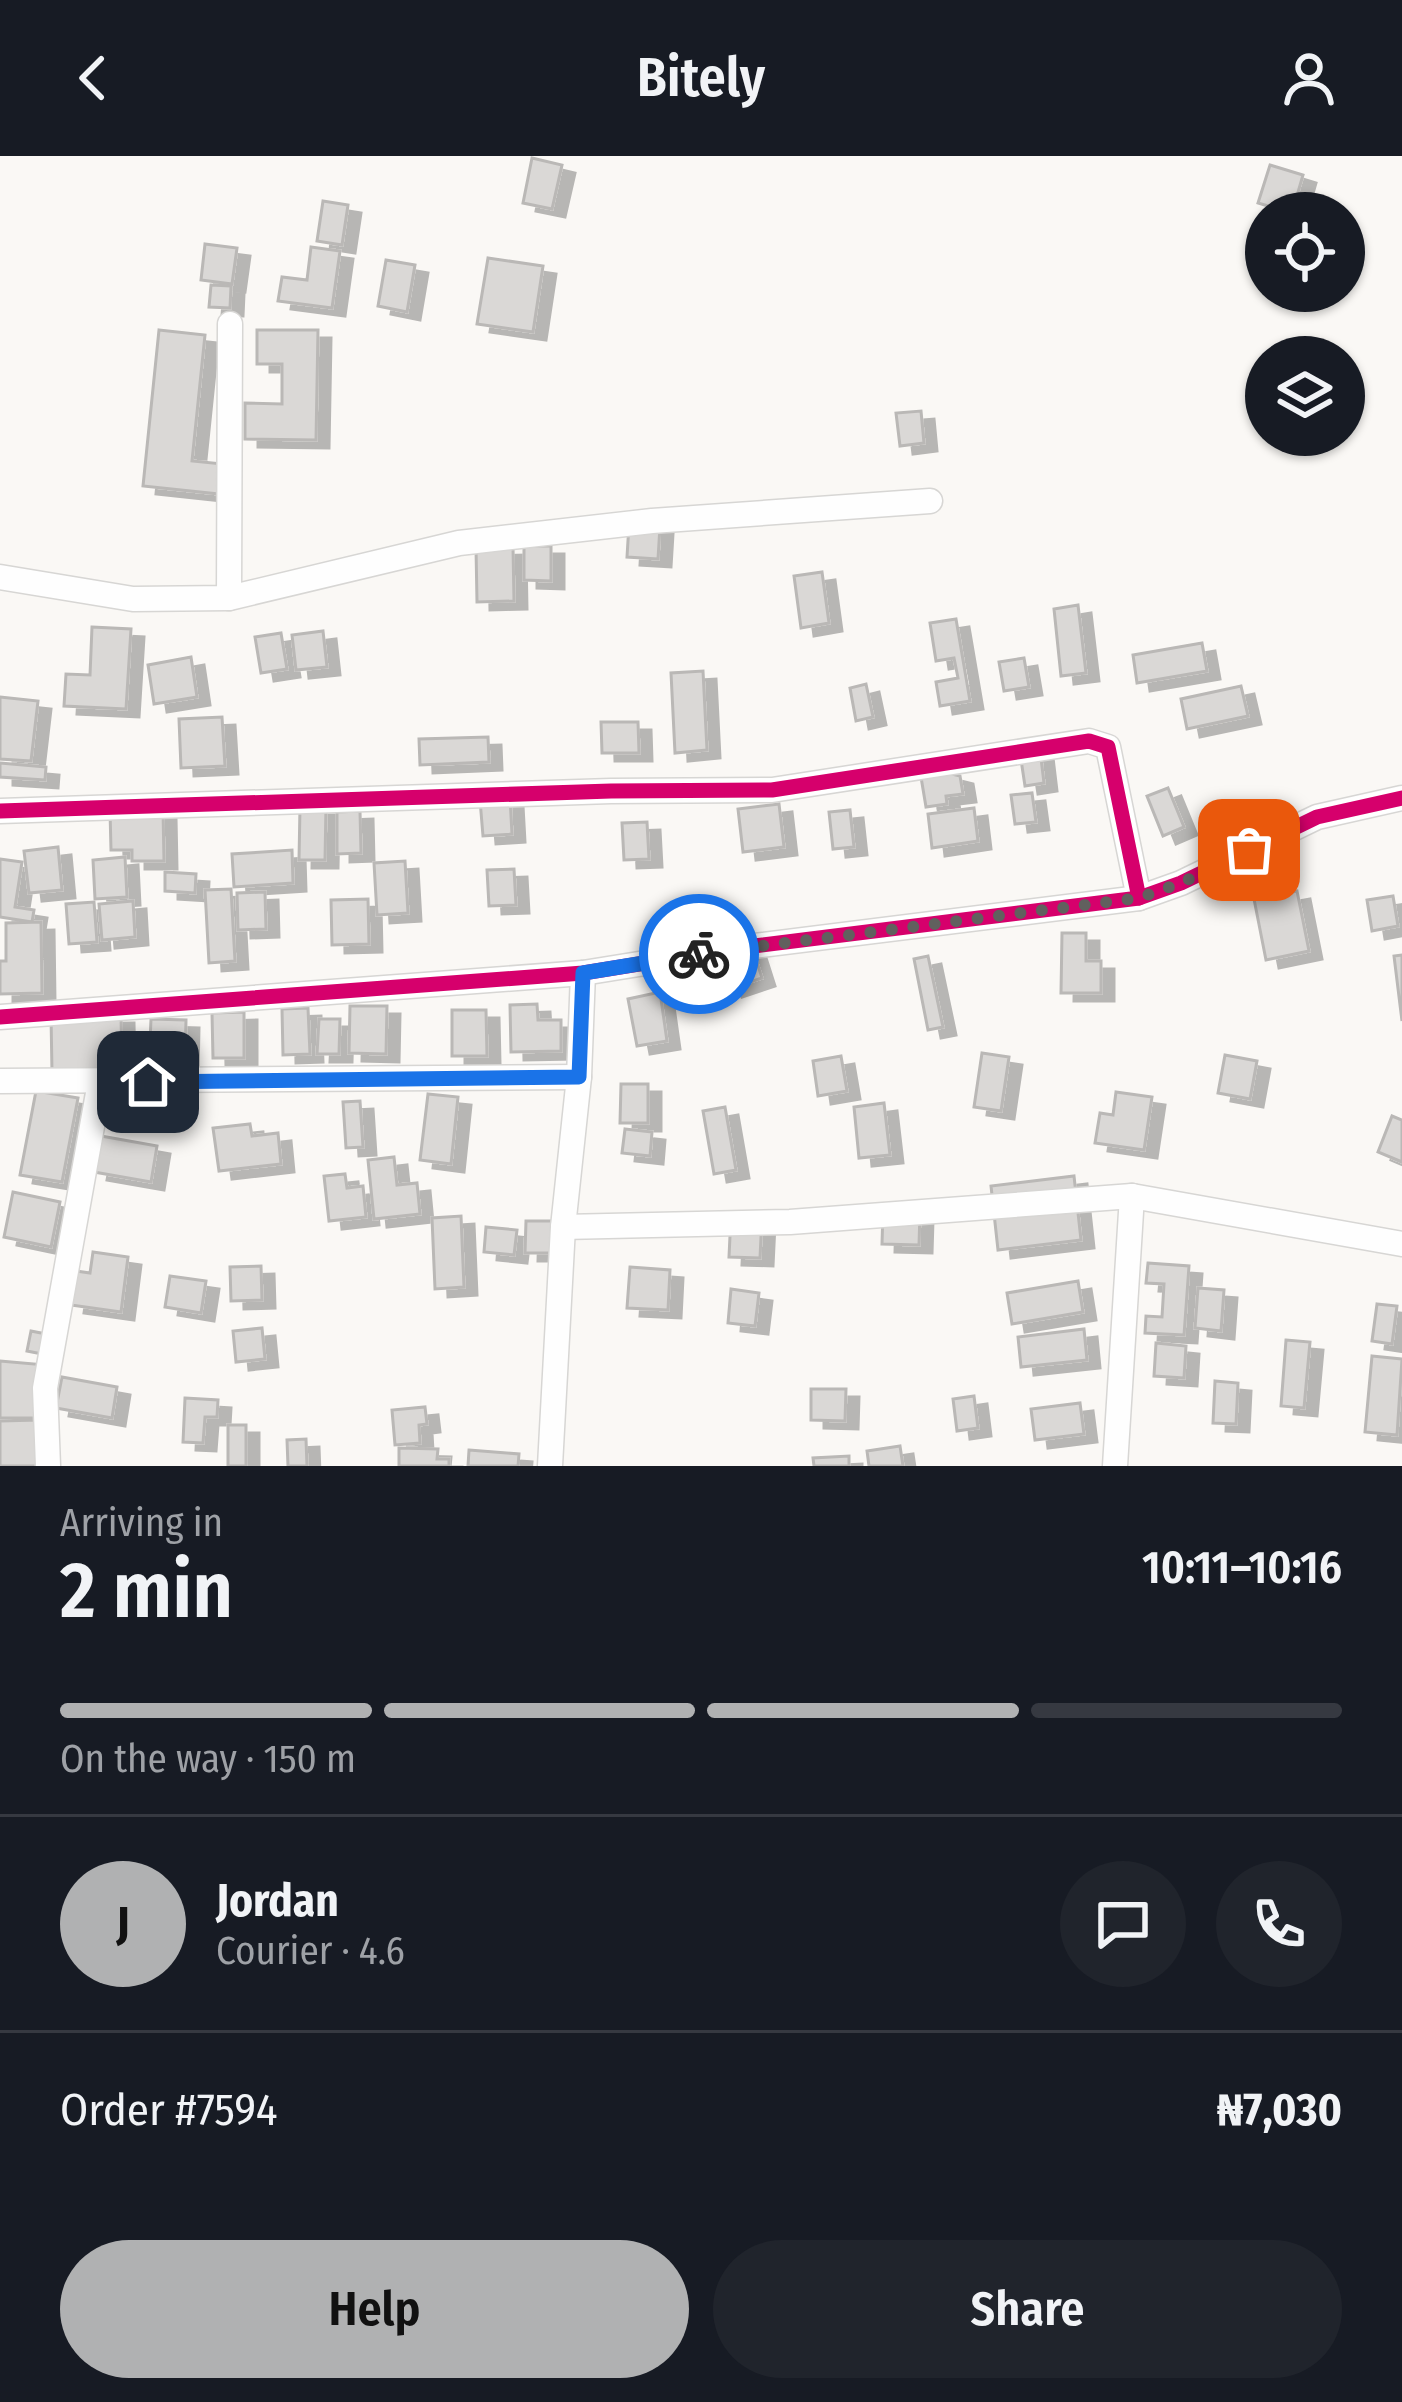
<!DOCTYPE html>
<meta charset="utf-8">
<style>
:root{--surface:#171b24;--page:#20242c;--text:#f1f3f6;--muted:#9ea1a6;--line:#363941;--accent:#b0b1b2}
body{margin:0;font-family:"Fira Sans Condensed",sans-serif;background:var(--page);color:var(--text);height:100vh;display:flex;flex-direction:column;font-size:45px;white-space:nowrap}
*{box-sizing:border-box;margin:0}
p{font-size:39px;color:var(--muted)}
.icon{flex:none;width:66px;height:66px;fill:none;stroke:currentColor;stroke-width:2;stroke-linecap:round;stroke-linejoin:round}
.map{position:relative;height:1310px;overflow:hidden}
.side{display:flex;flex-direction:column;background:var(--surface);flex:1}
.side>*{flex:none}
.tools{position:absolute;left:1245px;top:36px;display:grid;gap:24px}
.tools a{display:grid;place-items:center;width:120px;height:120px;border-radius:50%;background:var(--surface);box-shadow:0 3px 9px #0004;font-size:60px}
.pin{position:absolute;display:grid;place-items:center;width:102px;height:102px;color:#fff;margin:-51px;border-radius:24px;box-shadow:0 6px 18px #0006}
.courier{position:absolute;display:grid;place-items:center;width:120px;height:120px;margin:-60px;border:9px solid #1a73e8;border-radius:50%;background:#fff;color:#222;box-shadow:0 3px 15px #0007}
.summary em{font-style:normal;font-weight:600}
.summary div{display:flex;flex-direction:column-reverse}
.summary{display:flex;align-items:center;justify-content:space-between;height:204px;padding:0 60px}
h1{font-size:78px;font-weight:600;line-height:90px}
.bar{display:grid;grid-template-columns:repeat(4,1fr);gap:18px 12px;align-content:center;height:144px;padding:0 60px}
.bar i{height:15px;border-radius:9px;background:var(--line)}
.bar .active{background:var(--accent)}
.bar p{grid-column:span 4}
.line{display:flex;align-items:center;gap:30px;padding:0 60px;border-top:3px solid var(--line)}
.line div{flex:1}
.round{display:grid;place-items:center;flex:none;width:126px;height:126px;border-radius:63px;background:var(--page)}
.primary-button{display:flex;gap:24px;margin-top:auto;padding:24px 60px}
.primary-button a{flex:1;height:138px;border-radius:72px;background:var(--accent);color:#111;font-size:48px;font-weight:600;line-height:138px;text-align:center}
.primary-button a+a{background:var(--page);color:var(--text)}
header{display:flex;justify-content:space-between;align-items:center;height:156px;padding:0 60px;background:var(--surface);font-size:54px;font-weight:600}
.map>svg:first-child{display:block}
.building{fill:#dad8d6;stroke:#bab8b6;stroke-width:3;filter:url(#shadow)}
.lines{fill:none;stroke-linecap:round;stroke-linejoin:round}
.minor-casing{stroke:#d7d6d4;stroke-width:27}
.minor{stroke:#fefefe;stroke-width:24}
.cycleway-casing{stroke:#fff;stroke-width:22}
.cycleway{stroke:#d6006c;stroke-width:15}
.done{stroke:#61605e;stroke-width:12;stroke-dasharray:0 21.6}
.route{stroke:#1a73e8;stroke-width:15}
</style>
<header><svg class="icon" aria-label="back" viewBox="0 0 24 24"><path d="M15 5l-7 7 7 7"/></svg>Bitely<svg class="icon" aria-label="person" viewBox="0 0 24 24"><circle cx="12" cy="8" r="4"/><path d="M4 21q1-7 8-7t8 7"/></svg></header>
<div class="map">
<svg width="1402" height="1310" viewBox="0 0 1402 1310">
<defs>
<filter id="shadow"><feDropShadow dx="13" dy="8" stdDeviation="0" flood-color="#0004"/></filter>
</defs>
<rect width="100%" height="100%" fill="#faf8f5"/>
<g class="building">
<path d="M532,2L562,9L552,53L523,47Z"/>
<path d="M1270,9L1303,19L1292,57L1258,47Z"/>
<path d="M323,45L348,49L342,89L317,85Z"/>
<path d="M205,88L237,92L232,128L201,124Z"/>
<path d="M311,91L340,95L332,152L278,145L282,121L307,124Z"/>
<path d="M488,102L543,110L533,176L477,168Z"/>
<path d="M386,104L415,109L407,156L378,150Z"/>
<path d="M211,129L231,130L230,152L209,151Z"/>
<path d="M159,174L205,179L192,305L223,308L219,338L143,330Z"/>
<path d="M257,174H318L316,284L245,283V247L282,248V208H257Z"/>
<path d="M921,255L924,287L900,290L896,257Z"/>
<path d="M629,368L660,370L658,403L627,401Z"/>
<path d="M524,390H551V425L524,424Z"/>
<path d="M513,391L514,445L477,446L476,392Z"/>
<path d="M822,416L829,467L801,472L794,420Z"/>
<path d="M1078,449L1086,517L1061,520L1054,453Z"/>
<path d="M956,463L970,545L940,550L936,526L958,522L954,502L936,505L930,467Z"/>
<path d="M92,471L131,473L126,553L64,550L66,518L90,519Z"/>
<path d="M323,475L327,511L296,514L292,479Z"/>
<path d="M281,477L287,513L261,517L255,481Z"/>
<path d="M1202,487L1207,515L1137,527L1133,499Z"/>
<path d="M191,501L197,541L154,548L148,509Z"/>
<path d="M1024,502L1029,531L1004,535L999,506Z"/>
<path d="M703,515L707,594L675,597L671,517Z"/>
<path d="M866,528L873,561L856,565L850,532Z"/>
<path d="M1241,530L1248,560L1187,573L1181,543Z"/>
<path d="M0,541L38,545L31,605L0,603Z"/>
<path d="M222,561L225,610L181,612L179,563Z"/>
<path d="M601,566H638L639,597H602Z"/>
<path d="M488,581L489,606L420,609L419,583Z"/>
<path d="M1040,594L1044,627L1025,630L1020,597Z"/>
<path d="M0,607L46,611L45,624L0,621Z"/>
<path d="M948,617L960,620L963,638L946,640L947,648L926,651L921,621Z"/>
<path d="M1168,632L1184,671L1163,680L1147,640Z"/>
<path d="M1032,637L1036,666L1015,668L1011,639Z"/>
<path d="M510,642L512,678L483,680L480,644Z"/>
<path d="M779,648L784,691L743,696L738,653Z"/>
<path d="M300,651H326L325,704H299Z"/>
<path d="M974,652L978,685L932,692L928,658Z"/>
<path d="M163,654L164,705H132V694H111L110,655Z"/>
<path d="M850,654L854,691L833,693L829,656Z"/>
<path d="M360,655L361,697L337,698V656Z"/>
<path d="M647,666L649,703L624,704L622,667Z"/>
<path d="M58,691L62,734L29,737L24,695Z"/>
<path d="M292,694L293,727L234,731L232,698Z"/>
<path d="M125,701L127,741L95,743L93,704Z"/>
<path d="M0,703L22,706L15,751L34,754L32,766L0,761Z"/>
<path d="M405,705L408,757L377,759L374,707Z"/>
<path d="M514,713L516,749L489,750L487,714Z"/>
<path d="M165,716L196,718L195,737L165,735Z"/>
<path d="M231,733L235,805L209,807L205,734Z"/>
<path d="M1297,735L1309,795L1266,804L1254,743Z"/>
<path d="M265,736L266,773L238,774L237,737Z"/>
<path d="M1393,740L1398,770L1372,775L1367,744Z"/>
<path d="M368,743L369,788L332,789L331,744Z"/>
<path d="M133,745L135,781L102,784L99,748Z"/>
<path d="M94,746L97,786L69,788L66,748Z"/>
<path d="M41,766L42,837L0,838V805H6V767Z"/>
<path d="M1062,777H1086V805H1101V837H1061Z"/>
<path d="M753,794L762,822L729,833L720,804Z"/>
<path d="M1402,799V865L1394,800Z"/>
<path d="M928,800L943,871L928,874L914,803Z"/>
<path d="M660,836L667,885L637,890L628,843Z"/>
<path d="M537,848L538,864H561V895L511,896L510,849Z"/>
<path d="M350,850H387L386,898L349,897Z"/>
<path d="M308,852L310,898L283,899L282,853Z"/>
<path d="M452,854H486L487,900H452Z"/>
<path d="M244,856V902H213L212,857Z"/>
<path d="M121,859L122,915L52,916L51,860Z"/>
<path d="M151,863L186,864L185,909L149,908Z"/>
<path d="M319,863H340L339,898H317Z"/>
<path d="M982,897L1009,901L1001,955L974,951Z"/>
<path d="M1225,899L1257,905L1250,943L1218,937Z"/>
<path d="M841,900L847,935L818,940L813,905Z"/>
<path d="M621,928H648V967H620Z"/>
<path d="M36,935L78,942L62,1026L20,1019Z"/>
<path d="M1116,936L1152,941L1144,994L1095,987L1100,957L1113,959Z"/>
<path d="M428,938L458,941L451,1008L420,1004Z"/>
<path d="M360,945L363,991L346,992L343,946Z"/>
<path d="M884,947L890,999L859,1002L854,951Z"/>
<path d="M725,951L736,1014L714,1018L703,955Z"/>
<path d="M1392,960L1402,964V1006L1378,996Z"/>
<path d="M250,968L252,980L278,977L281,1008L219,1015L213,972Z"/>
<path d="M625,973L652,976L650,1000L622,997Z"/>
<path d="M101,980L157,990L151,1026L94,1016Z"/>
<path d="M394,1001L397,1029L417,1027L420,1058L374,1063L368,1004Z"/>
<path d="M345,1018L347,1032L363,1030L366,1061L329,1065L324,1020Z"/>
<path d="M1074,1020L1081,1084L998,1094L991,1030Z"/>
<path d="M13,1036L60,1046L51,1091L4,1081Z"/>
<path d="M883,1055L920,1056L919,1089L882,1088Z"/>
<path d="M731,1059L762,1060L760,1102L729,1101Z"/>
<path d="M461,1060L464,1131L435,1133L432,1062Z"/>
<path d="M526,1065H553L552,1097H525Z"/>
<path d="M486,1071L517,1074L514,1099L484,1096Z"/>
<path d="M93,1096L128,1101L121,1156L71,1149L76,1115L90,1117Z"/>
<path d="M1148,1107L1189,1110L1184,1179L1145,1177L1146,1160L1162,1161L1164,1128L1146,1127Z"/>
<path d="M261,1110L262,1144L231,1145L230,1111Z"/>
<path d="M630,1111L670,1114L668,1154L627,1152Z"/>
<path d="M170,1120L206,1125L201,1157L165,1151Z"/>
<path d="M1078,1125L1083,1156L1012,1168L1007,1137Z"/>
<path d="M1198,1132L1224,1134L1221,1175L1195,1172Z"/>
<path d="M731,1133L759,1137L755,1170L728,1167Z"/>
<path d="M1377,1148L1397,1150L1392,1188L1372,1185Z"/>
<path d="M262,1172L265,1203L236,1206L233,1175Z"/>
<path d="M1084,1173L1087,1204L1021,1211L1018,1181Z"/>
<path d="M31,1175L46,1178L42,1198L27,1195Z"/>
<path d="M1286,1184L1310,1186L1304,1252L1281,1250Z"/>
<path d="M1156,1187L1186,1190L1184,1222L1154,1220Z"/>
<path d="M1372,1200L1402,1203L1397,1279L1365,1276Z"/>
<path d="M0,1205L46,1209L40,1262H0Z"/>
<path d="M62,1221L117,1231L112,1262L56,1252Z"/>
<path d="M1215,1225L1238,1227L1236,1268L1213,1267Z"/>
<path d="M811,1233H846L845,1265L811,1264Z"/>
<path d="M974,1240L978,1272L957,1275L953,1243Z"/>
<path d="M185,1242L218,1244L217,1261H205L203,1287L183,1286Z"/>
<path d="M1080,1247L1084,1278L1035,1284L1031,1253Z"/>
<path d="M425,1251L427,1268L419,1269L420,1287L395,1289L392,1254Z"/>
<path d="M39,1264L41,1310H0V1265Z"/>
<rect x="228" y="1269" width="18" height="41"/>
<path d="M306,1283L307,1310H288L287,1284Z"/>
<path d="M900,1290L903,1310H869L867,1295Z"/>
<path d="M399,1292L438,1293L437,1303H449V1310H399Z"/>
<path d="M469,1294L519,1298L518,1310H468Z"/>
<path d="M849,1300V1310H814L813,1302Z"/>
</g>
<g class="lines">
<defs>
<g id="minor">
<path d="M0,421L133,443L229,442L459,387L652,365L930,345"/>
<path d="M229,442L230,168"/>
<path d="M0,655L611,635L772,634L1089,585L1108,591L1139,742"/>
<path d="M0,861L583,817L738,792L1139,742L1181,727L1317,661L1402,642"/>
<path d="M0,925L579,921"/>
<path d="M563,1071L790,1066L1132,1040L1402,1088"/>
<path d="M48,1310L45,1232L100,926"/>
<path d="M550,1310L563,1071L579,921L583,817"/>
<path d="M1115,1310L1132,1040"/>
</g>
</defs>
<use href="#minor" class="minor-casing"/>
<use href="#minor" class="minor"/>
<defs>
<g id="cycleway">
<path d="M0,655L611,635L772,634L1089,585L1108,591L1139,742"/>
<path d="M0,861L583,817L738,792L1139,742L1181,727L1317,661L1402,642"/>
</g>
</defs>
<use href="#cycleway" class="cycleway-casing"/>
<use href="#cycleway" class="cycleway"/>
</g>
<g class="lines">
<path class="done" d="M699,798L1139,742L1181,727L1249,694"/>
<path class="route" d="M148,926L579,921L583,817L699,798"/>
</g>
</svg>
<div class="tools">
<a><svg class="icon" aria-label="locate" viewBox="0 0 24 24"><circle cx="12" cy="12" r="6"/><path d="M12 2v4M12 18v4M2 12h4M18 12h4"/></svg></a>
<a><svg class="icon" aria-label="layers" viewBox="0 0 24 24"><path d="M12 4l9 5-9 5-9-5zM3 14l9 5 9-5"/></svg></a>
</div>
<div class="pin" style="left:1249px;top:694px;background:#ea580c"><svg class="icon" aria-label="bag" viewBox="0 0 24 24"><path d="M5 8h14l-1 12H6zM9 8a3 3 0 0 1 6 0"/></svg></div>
<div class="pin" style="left:148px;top:926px;background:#1f2937"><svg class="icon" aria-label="home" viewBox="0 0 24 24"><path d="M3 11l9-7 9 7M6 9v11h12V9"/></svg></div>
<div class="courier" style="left:699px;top:798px"><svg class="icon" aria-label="bike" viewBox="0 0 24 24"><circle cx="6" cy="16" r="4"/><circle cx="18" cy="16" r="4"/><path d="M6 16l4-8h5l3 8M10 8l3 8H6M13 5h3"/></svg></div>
</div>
<section class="side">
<div class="summary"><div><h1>2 min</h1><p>Arriving in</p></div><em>10:11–10:16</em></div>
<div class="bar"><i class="active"></i><i class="active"></i><i class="active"></i><i></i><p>On the way · 150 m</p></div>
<div class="line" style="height:216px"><b class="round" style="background:var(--accent);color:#111">J</b><div><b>Jordan</b><p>Courier · 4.6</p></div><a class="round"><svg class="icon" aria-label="chat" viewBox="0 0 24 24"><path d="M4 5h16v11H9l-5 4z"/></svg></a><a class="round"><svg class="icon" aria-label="phone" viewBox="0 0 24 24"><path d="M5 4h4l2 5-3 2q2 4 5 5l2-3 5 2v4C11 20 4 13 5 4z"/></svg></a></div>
<div class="line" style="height:156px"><div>Order #7594</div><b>₦7,030</b></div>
<div class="primary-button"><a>Help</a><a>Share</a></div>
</section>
